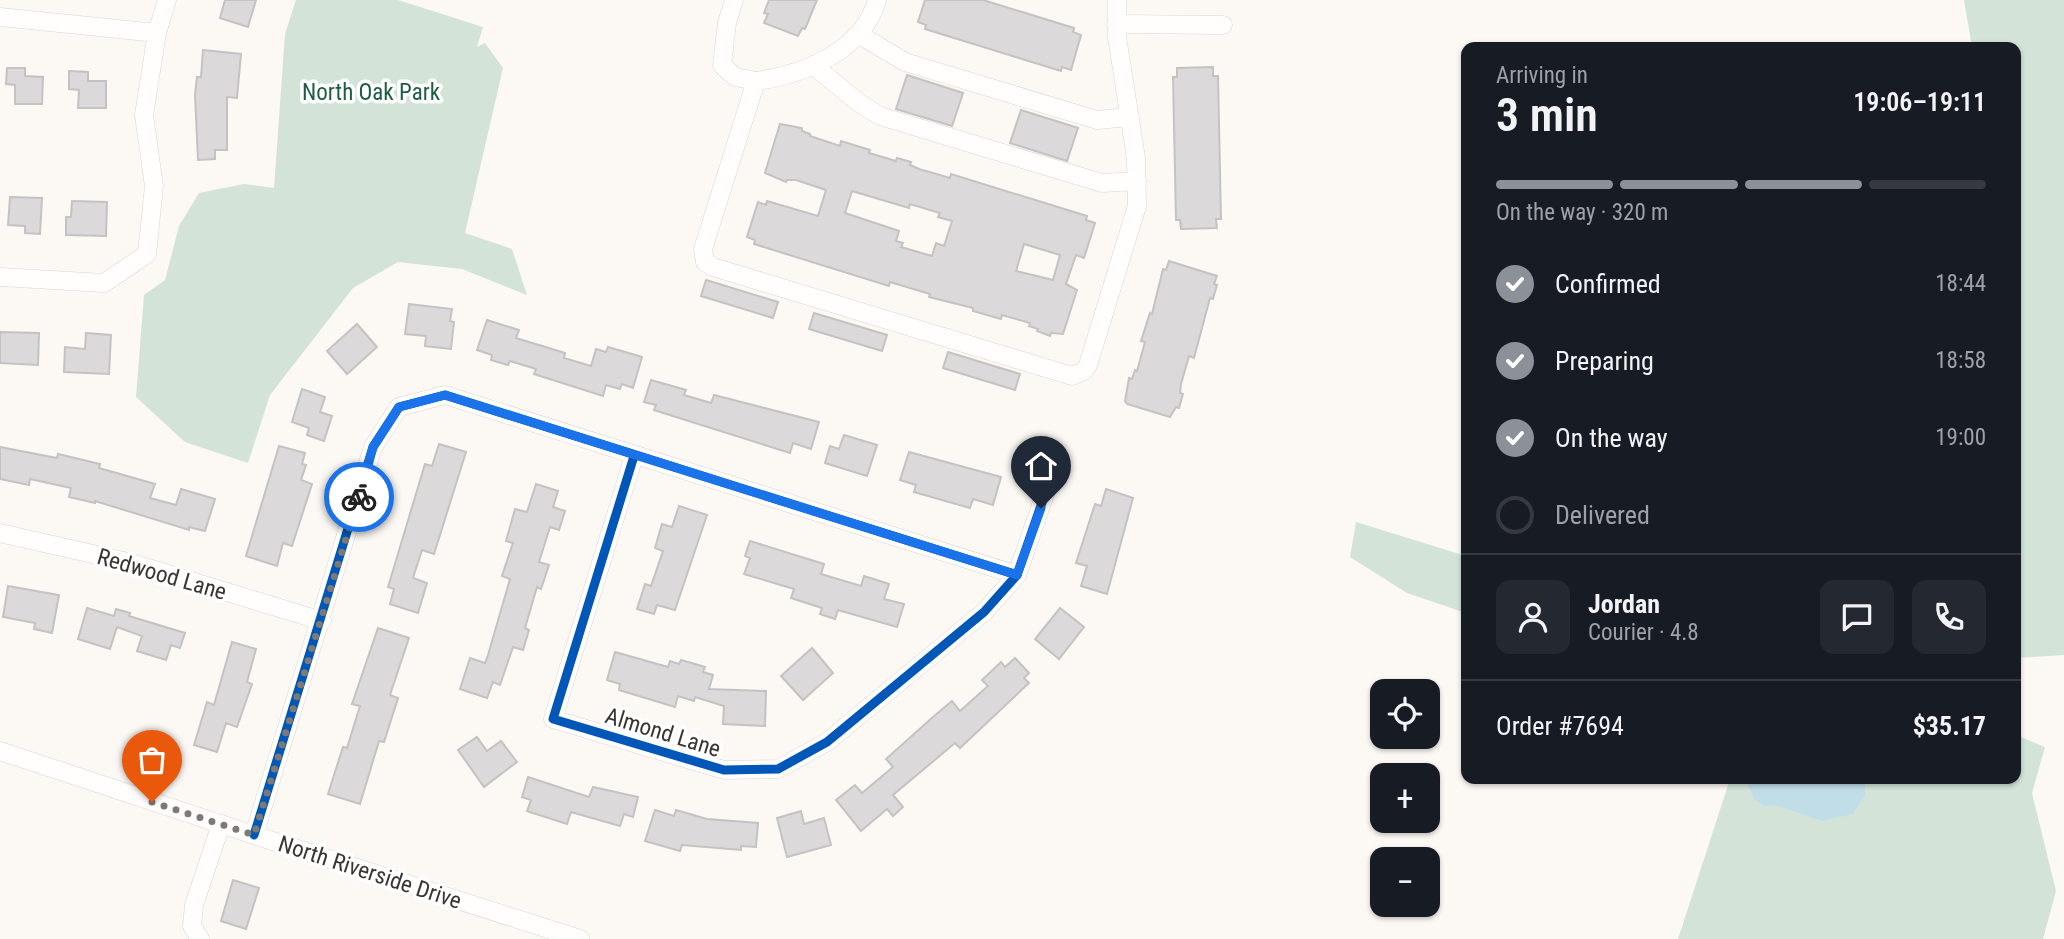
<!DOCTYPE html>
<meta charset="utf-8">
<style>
:root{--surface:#171b24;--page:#242831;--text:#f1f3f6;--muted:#9ea1a6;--line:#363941;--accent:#8c9099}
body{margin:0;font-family:"Roboto Condensed",sans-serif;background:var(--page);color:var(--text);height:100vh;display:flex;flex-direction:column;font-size:26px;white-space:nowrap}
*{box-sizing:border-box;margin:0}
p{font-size:23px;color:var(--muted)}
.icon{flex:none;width:38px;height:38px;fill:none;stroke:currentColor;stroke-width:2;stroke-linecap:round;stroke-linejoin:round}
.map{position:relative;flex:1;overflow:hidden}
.drawer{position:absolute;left:1461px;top:42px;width:560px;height:742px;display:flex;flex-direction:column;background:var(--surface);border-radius:14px;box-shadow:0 2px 5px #0004}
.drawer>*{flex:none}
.buttons{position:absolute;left:1370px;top:679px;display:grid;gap:14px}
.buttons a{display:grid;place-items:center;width:70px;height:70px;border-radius:14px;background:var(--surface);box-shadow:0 2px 5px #0004;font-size:35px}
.pin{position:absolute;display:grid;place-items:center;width:60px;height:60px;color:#fff;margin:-72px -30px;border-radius:50% 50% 50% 0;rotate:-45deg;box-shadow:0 0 7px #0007}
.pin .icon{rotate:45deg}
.courier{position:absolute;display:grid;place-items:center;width:70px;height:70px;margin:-35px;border:5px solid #1a73e8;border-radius:50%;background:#fff;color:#222;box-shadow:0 2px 9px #0007}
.headline em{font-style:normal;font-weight:600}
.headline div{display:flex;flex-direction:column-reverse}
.headline{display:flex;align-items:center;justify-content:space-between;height:119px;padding:0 35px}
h1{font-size:46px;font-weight:600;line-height:52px}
.bar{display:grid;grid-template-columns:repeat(4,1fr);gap:10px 7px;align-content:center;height:84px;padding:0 35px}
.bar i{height:9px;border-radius:5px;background:var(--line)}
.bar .selected{background:var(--accent)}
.bar p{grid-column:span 4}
.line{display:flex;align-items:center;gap:18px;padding:0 35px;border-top:2px solid var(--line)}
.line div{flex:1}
.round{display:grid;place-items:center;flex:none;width:74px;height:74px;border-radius:14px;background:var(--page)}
ol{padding:0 35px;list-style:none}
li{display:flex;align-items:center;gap:21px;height:77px}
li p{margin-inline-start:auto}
li .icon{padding:7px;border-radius:50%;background:var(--accent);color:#fff;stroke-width:4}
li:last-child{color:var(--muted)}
li i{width:38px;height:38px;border:4px solid var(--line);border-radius:50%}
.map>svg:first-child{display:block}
.green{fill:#d4e3d7}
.water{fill:#c0dde8}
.building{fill:#dbd9d9;stroke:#c4c2c2;stroke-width:2;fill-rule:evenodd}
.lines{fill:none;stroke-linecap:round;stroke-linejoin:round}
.minor-casing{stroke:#d9d5d2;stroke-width:19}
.minor{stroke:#fffefd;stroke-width:18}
.cycleway-casing{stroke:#fff;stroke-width:13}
.cycleway{stroke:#0057b8;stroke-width:9}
.done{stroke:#7d7975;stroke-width:7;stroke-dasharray:0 12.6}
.route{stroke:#1a73e8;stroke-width:9}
.labels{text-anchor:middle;stroke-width:7;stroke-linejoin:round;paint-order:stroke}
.park-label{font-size:23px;fill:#1d5d40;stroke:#fff}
.street-label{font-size:23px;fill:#383431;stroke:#fff}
</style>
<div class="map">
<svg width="2064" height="939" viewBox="0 0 2064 939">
<rect width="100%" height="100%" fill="#fcf8f4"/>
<g class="green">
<path d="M296,0H398L483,27L477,47L485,43L503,68L465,233L512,249L527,295L462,269L398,262L353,288L270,395L248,463L185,442L136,397L144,295L165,280L179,226L199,193L244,184L274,188L285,34Z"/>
<path d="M1964,0H2064V655L2016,658V47H1972Z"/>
<path d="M1356,522L1466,556V613L1407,593L1350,557Z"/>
<path d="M2016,735L2045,747L2032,793L2056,891L2043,939H1678L1730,779H2016Z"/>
</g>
<path class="water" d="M1745,779H1865V795L1853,814L1822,821L1778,806H1765L1754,799Z"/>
<g class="building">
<path d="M225,0H256L248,27L220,18Z"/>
<path d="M769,0H817L805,29L802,28L798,36L764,23L768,14L764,13Z"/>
<path d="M925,0H983L1074,28L1073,32L1081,35L1071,70L1062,67L1061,71L925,29L926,25L918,22Z"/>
<path d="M203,50L241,54L237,98L227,97V150H215V159L198,160L195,95L197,77H201Z"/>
<path d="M1213,67V76H1218L1221,219H1216L1217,228L1181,229L1180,220H1176L1173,77H1177V68Z"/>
<path d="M7,68H25V76L43,77L42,104H15V85L6,84Z"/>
<path d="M69,71L88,72V81H106V108H78L79,90L69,89Z"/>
<path d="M907,75L963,93L952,126L896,109Z"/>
<path d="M1021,110L1078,128L1067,161L1010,143Z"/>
<path d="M780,124L802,128V131L810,134V136L840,146L841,141L870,150L869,153L896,161L897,158L911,162L910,165L919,169L950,178L951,174L1087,216L1086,220L1095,223L1084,258L1076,255L1066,284L1077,290L1063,334L1051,333L1050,336L1037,331L1038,329L1029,326L1030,323L1002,315L1001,319L973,311V308L929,297L930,294L890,282L889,286L754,244L755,240L747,237L758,202L766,205L767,201L818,216L826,190L796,180H787L786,182L765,173ZM852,191L909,208L910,204L940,213L938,217L952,221L944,246L936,243L932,256L901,247L903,243L896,241L899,231L845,213ZM1024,244L1060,255L1053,280L1016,271Z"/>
<path d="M10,197L42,198L40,234L25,233V226L8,225Z"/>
<path d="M72,201L107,202L106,236L66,235V217H71Z"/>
<path d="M1169,261L1217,276L1214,284L1217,285L1213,299L1210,298L1194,358L1189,356L1181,384L1180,393L1183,394L1179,408L1176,407L1170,417L1127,404L1125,401L1129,378L1132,379L1135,370L1137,371L1145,342L1141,341L1150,313L1152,314L1163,269L1166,270Z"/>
<path d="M706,280L778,302L773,318L701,296Z"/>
<path d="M409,304L452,309L450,321L454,322L451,349L425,346L426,336L405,334Z"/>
<path d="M814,313L887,335L882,351L809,329Z"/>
<path d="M487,320L519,330L516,338L565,353L564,358L591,366L596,349L606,352L608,347L642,357L633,388L622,384L620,389L606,385L603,396L534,374L536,369L510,361L508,365L491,360L492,355L477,350Z"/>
<path d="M357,324L377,347L347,374L327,351Z"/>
<path d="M0,332L39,333L38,365L0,363Z"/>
<path d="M86,333L111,335L109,374L64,372L65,347L85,349Z"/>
<path d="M948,352L1020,374L1015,390L943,368Z"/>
<path d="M651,380L686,390L684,395L711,403L714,395L819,422L811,449L793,443L790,453L654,410L656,405L644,402Z"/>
<path d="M302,389L325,397L320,412L332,416L324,441L307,435L309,428L292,422Z"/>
<path d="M844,435L877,445L867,476L825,463L830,446L839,449Z"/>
<path d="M439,444L466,452L434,554L422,550L413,578L427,583L418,613L390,604L394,589L388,587L425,464L432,466Z"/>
<path d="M279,446L305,453L302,464L306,465L301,480L312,484L292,546L283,543L277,566L246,556Z"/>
<path d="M0,447L57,458L58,454L100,464L99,468L155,484L150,498L176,505L181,489L215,499L205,531L189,527V530L95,501V503L69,497L71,488L30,479L29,485L0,479Z"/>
<path d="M909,452L1001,477L993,505L973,499L970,508L914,492L916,485L900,480Z"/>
<path d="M536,484L558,491L553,507L565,511L559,530L550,527L539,562L549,565L541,589L537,587L525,628L529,630L523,650L513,647L500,685L493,682L487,698L460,689L470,658L485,663L488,655L510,579L502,576L513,543L506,541L515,509L527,512Z"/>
<path d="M1106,489L1133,498L1107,594L1081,586L1087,566L1076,563L1095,504L1101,506Z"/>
<path d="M679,506L707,515L675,610L657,605L654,614L637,609L645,584L651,586L663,551L655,548L662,524L672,527Z"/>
<path d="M750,541L824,564L821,574L861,586L864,576L889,584L884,599L904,604L897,627L838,610L835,619L820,614L822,608L791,598L794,589L744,574L750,558L745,556Z"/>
<path d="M8,586L59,595L52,633L34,629L35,623L3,617Z"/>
<path d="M87,608L114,616L116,609L130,613L129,616L185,633L180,648L171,645L166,660L137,651L142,636L117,627L110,649L78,639Z"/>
<path d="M1060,608L1084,627L1059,659L1035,639Z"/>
<path d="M378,628L409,638L390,695L398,698L384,742L379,741L360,804L328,794L343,747L347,748L360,706L352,704Z"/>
<path d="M232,642L256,649L247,682L252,684L237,727L226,723L217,752L194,745L207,702L214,705Z"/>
<path d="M812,648L833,673L803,700L781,676Z"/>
<path d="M615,652L668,667L670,661L679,664L681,660L705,667L703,672L713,675L709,689L766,691L765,726L723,724L724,706L695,697L694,701L678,696L675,707L619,690L620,684L607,680Z"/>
<path d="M1015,658L1029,673L1024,678L1029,683L960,748L955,743L893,795L903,807L893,816L887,809L861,831L836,800L855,785L862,793L893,767L886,759L933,717L952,701L960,711L988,686L982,680L1001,662L1005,667Z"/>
<path d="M477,737L487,751L501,741L517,762L484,787L458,750Z"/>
<path d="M528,777L589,797L593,787L638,797L633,817L624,814L620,826L571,812L567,824L527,811L531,800L522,797Z"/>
<path d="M655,810L674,816L676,810L707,819L758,823L756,847L741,846V850L682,845L680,851L645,841Z"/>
<path d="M801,811L804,824L824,818L831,845L787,857L777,818Z"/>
<path d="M233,880L259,888L246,929L221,921Z"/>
</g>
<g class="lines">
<defs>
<g id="minor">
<path d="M734,0L727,23L722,65L735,77L756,81L703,249L705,262L713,267L1072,376L1084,371L1088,365L1137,206L1136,158L1117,37V0"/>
<path d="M0,17L157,33"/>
<path d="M1116,24L1223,25"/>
<path d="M858,34L905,62L1097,120L1130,117"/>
<path d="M814,66L859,103L880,116L1102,183L1137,181"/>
<path d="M756,81C803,75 863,51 877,0"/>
<path d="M0,277L104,283L147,254L154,186L144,115L157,33L167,0"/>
<path d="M634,456L553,719L724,770L778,769L827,742L984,612L1017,575L1056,462"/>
<path d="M0,533L132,563L322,621"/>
<path d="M0,751L254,835L580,939"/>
<path d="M254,835L373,447L399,407L445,395L1017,575"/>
<path d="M200,939L192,926L194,905L221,824"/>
</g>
</defs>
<use href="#minor" class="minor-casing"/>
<use href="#minor" class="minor"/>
<defs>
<g id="cycleway">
<path d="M634,456L553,719L724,770L778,769L827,742L984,612L1017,575L1056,462"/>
<path d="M254,835L373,447L399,407L445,395L1017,575"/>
</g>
</defs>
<use href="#cycleway" class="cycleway-casing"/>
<use href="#cycleway" class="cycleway"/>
</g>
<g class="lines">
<path class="done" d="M152,802L254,835L359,497"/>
<path class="route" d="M359,497L373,447L399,407L445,395L1017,575L1041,508"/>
</g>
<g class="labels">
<g class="park-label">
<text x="371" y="100">North Oak Park</text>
</g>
<g class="street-label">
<text transform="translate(162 574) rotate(16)" y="8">Redwood Lane</text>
<text transform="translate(663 732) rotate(17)" y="8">Almond Lane</text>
<text transform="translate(370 872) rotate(18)" y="8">North Riverside Drive</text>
</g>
</g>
</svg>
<div class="buttons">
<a><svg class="icon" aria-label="locate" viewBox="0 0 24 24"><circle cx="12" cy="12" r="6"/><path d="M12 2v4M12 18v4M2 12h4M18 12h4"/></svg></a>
<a>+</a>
<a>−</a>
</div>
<div class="pin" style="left:152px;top:802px;background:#ea580c"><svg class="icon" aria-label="bag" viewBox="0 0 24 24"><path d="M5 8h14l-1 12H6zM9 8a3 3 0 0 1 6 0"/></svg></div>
<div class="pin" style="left:1041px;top:508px;background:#1f2937"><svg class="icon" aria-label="home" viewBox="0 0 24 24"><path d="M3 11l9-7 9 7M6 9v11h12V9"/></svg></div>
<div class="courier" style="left:359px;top:497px"><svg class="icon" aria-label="bike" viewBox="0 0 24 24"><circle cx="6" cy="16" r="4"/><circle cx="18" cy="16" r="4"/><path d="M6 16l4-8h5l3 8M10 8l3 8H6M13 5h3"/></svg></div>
<section class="drawer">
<div class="headline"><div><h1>3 min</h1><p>Arriving in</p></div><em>19:06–19:11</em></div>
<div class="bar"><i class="selected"></i><i class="selected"></i><i class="selected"></i><i></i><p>On the way · 320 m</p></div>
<ol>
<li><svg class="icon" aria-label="check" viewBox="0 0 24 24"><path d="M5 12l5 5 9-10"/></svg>Confirmed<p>18:44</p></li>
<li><svg class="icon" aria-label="check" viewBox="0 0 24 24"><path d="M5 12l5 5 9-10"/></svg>Preparing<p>18:58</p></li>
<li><svg class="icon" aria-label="check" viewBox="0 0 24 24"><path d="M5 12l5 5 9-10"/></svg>On the way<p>19:00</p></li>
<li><i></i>Delivered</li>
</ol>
<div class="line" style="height:126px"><a class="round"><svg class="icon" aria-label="person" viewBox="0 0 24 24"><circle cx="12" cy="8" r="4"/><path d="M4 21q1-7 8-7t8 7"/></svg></a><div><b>Jordan</b><p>Courier · 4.8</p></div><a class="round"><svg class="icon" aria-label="chat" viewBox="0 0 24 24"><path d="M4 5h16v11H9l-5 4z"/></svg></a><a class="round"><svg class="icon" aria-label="phone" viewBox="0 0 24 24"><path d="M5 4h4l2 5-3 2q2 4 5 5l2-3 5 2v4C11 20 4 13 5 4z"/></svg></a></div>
<div class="line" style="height:91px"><div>Order #7694</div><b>$35.17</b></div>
</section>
</div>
